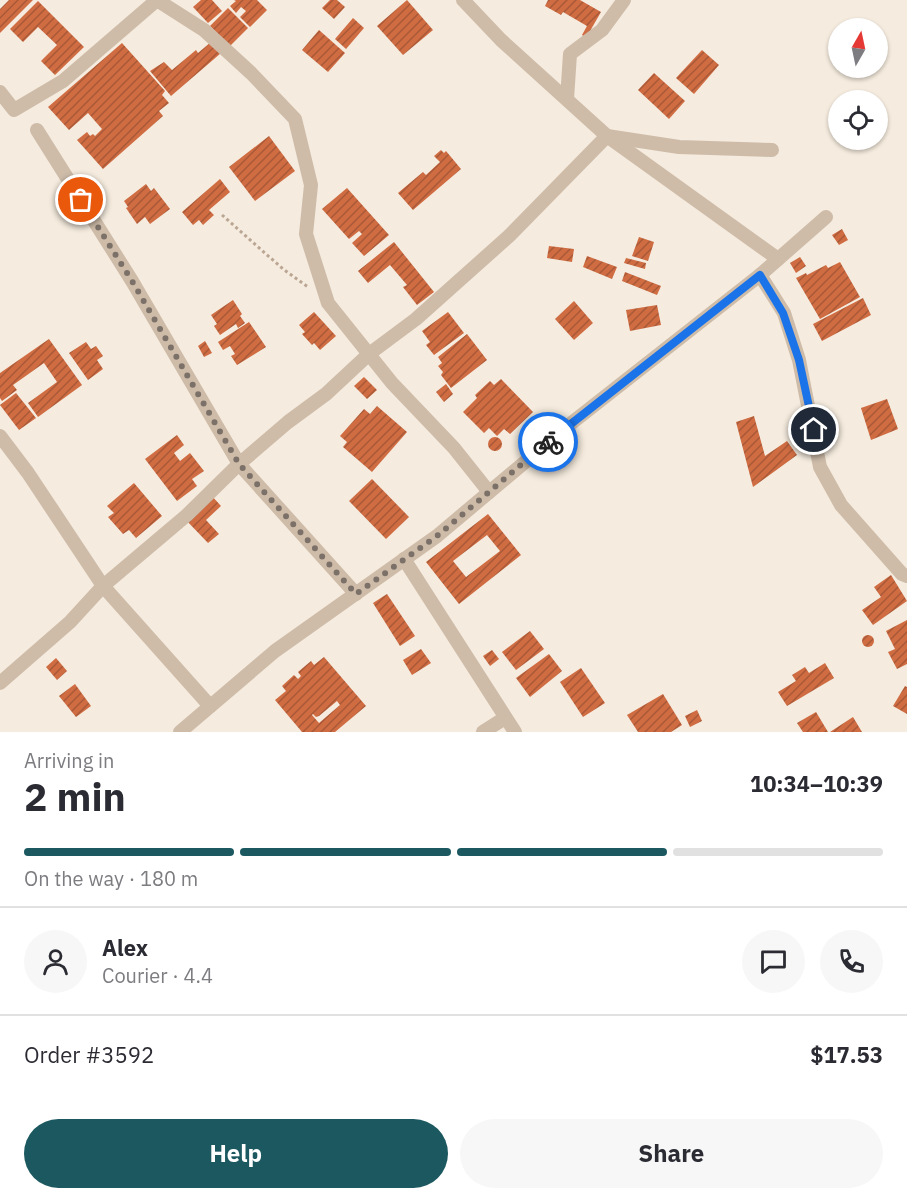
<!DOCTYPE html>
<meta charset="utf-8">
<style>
:root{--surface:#fff;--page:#f7f7f7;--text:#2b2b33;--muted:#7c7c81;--line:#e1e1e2;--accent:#1b5860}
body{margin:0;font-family:"IBM Plex Sans",sans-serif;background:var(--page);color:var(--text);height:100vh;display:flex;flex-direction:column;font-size:22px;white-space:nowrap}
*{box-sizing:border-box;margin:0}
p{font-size:20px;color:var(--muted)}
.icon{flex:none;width:33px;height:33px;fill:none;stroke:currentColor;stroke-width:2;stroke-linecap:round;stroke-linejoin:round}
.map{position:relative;height:732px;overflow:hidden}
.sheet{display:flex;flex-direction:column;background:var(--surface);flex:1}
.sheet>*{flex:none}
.needle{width:39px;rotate:9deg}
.tools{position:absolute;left:828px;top:18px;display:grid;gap:12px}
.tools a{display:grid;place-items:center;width:60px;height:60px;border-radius:50%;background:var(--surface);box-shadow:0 2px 4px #0004;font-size:30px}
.pin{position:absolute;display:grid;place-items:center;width:51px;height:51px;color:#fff;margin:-26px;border:3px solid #fff;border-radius:50%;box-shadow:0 2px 6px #0007}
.courier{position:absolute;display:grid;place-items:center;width:60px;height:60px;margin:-30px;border:4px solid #1a73e8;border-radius:50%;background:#fff;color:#222;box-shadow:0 2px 8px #0007}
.head em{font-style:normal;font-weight:700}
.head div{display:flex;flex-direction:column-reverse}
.head{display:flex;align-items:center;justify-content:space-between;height:102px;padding:0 24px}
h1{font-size:39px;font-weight:700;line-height:45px}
.bar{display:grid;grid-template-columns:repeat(4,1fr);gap:9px 6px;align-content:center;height:72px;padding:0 24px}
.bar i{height:8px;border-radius:4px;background:var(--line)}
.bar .on{background:var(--accent)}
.bar p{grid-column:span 4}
.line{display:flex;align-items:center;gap:15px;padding:0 24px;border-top:2px solid var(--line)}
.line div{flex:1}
.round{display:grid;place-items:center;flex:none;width:63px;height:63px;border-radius:32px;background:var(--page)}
.action{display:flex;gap:12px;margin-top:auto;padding:12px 24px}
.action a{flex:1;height:69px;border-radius:36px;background:var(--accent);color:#fff;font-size:24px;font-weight:700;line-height:69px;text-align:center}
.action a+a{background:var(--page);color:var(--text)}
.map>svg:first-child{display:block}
.building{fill:url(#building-hatch);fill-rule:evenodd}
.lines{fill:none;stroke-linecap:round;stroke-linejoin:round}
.path{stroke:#baa693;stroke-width:3;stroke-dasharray:3 3;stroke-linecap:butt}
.minor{stroke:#cebca9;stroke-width:14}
.done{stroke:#7c7168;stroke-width:6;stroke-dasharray:0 10.8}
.route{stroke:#1a73e8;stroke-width:8}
</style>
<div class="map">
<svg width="907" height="732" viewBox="0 0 907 732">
<defs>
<pattern id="building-hatch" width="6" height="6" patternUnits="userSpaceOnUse" patternTransform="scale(1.5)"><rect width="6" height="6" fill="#cf6c42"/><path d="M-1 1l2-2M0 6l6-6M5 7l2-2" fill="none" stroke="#a95937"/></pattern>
</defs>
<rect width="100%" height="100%" fill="#f5ebde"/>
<g class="building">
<path d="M9,0H33L0,33V9Z"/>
<path d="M201,0H212L222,11L208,23L193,7Z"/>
<path d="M234,0H257L267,10L250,27L240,17L246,11L241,7L236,13L230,6L236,1Z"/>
<path d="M330,0H337L345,7L334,19L322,8Z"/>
<path d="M407,0L433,30L403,55L377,26Z"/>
<path d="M548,0H580L601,12L586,38L582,35L587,26L563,12L561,15L545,6Z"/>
<path d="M38,1L84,47L55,75L41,61L57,45L38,27L23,42L10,29Z"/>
<path d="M228,8L248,28L230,46L210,26Z"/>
<path d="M353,18L364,28L346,49L335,39Z"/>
<path d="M319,30L345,53L328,72L302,50Z"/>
<path d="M211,42L221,53L171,96L150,71L164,62L172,70L196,50L198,53Z"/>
<path d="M122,43L165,91L162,95L169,103L159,111L163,116L103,169L77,140L87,132L90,136L93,134L95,136L102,129L88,113L69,130L48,107Z"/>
<path d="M702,50L719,65L694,94L676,78Z"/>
<path d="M654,73L685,101L669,119L638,90Z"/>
<path d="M269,136L295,171L255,201L229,167Z"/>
<path d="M441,150L444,153L446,151L461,169L413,210L398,193L423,172L426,175L440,162L434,156Z"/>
<path d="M220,179L230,192L209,210L214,215L203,225L199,220L193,225L182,212Z"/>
<path d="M146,184L151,191L154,188L170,209L150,224L145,217L137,224L126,208L128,207L124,201Z"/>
<path d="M347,188L389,235L364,256L352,243L362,234L359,231L349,239L322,209Z"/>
<path d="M842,229L848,240L839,245L832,235Z"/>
<path d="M639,237L654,242L648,261L632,256Z"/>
<path d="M394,242L434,292L417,305L403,287L407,285L390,265L368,283L358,271Z"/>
<path d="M549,246L574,249L572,262L547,258Z"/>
<path d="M587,256L617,267L612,279L583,267Z"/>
<path d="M800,257L806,266L796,273L790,263Z"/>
<path d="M626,258L646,263L645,269L624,263Z"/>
<path d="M840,262L860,297L820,319L796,278L806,273L807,275L826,265L828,268Z"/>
<path d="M625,272L661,286L657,295L622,281Z"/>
<path d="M863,298L871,315L822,341L813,324Z"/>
<path d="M233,300L242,314L240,316L245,323L238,328L236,324L220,335L214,326L217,324L211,315Z"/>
<path d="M574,301L593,323L574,340L555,319Z"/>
<path d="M657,305L661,325L630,331L626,310Z"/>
<path d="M314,312L336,336L320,350L314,343L312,345L302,334L305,332L299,325Z"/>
<path d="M448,312L464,333L434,355L426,345L430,342L422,331Z"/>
<path d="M249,322L266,347L237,365L231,356L235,354L230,346L223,350L218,342Z"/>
<path d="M467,334L487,360L451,388L441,375L443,372L438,366L442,363L438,357Z"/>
<path d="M49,339L82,385L38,417L28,403L57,382L44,363L13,385L17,390L2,401L0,398V373Z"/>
<path d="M205,341L212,353L204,357L198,346Z"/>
<path d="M86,342L91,349L96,346L103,356L97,360L103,369L88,380L69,353Z"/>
<path d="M364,377L377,390L367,399L354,386Z"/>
<path d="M501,379L533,412L510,434L504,429L497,436L489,428L484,433L463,412L477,398L475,395L490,381L494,385Z"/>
<path d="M446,384L453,394L444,402L436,392Z"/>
<path d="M16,393L36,418L19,430L0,405Z"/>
<path d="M887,399L898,429L871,440L861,408Z"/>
<path d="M377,406L407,432L372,472L343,447L347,442L340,436L364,409L370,414Z"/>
<path d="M754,416L765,456L787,441L797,455L753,487L736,422Z"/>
<path d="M177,435L184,445L174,453L180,461L190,453L204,471L192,479L197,486L177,501L145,459Z"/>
<circle cx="495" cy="444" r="7"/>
<path d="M372,479L409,517L386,539L349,501Z"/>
<path d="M134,483L162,516L136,538L129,530L123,534L108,517L114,513L107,506Z"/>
<path d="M211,495L221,506L206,520L219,534L208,543L185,519Z"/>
<path d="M488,514L521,555L459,604L426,562ZM487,535L500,551L466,577L453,561Z"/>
<path d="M891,575L907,601L873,625L862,610L881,597L874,587Z"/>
<path d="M387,594L415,636L400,646L373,603Z"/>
<path d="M907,620V664L897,669L888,652L895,649L886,631Z"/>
<path d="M530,631L544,649L516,670L502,652Z"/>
<circle cx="868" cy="641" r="6"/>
<path d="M421,649L431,663L412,675L403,660Z"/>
<path d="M492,650L499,659L490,666L483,656Z"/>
<path d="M549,654L562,671L530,697L516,678Z"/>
<path d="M324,657L366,706L335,732H302L275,700L286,691L282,686L294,675L298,679L301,676L298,672L311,661L314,665ZM337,701L340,705L319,723L312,715L313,714L316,717L319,716Z"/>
<path d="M56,658L67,671L57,680L46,667Z"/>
<path d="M825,663L834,678L787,706L778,692L796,681L792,675L805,667L809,673Z"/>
<path d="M581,668L605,703L583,717L560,682Z"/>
<path d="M75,684L91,706L76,717L59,696Z"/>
<path d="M905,686L907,687V714L893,706Z"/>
<path d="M663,694L682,725L671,732H638L627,715Z"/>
<path d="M697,710L702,721L690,727L685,716Z"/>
<path d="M816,712L828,732H803L797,723Z"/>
<path d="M853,717L862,732H830Z"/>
</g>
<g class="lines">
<path class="path" d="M222,215L283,269L308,287"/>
<g class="minor">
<path d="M157,0L204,30L251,73L295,119L311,185L306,234L328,303L392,383L454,448L489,492"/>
<path d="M463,0L501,40L607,136L778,259"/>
<path d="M0,92L14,110L63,81L157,0"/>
<path d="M567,99L570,54L602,30L624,0"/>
<path d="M37,130L132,281L239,464L356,594"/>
<path d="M760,275L784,313L799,360L820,467L841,505L902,574L907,576"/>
<path d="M0,436L28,473L103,586L210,706"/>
<path d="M404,559L515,732"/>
<path d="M0,683L70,622L103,586L187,515L239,464L288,422L326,394L369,354L416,319L509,236L607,136L679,147L772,150"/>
<path d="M180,732L275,651L437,536L569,425L760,275L826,217"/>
<path d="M483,732L505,718"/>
</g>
</g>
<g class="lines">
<path class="done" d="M81,200L132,281L239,464L356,594L437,536L548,442"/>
<path class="route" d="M548,442L760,275L783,313L799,360L814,430"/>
</g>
</svg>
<div class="tools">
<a><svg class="needle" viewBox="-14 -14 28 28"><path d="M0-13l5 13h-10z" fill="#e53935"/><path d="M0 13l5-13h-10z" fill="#7c7c81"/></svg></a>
<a><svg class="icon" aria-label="locate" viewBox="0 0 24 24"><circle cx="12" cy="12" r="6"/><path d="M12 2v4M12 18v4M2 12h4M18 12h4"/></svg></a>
</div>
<div class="pin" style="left:81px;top:200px;background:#ea580c"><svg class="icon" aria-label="bag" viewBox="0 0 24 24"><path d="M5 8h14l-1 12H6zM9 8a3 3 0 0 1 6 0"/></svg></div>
<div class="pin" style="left:814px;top:430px;background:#1f2937"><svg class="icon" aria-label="home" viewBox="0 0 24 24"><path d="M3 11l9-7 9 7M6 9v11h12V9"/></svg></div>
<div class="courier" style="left:548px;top:442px"><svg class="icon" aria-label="bike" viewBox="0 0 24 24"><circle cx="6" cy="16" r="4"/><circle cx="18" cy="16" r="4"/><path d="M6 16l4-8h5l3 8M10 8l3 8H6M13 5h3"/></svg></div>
</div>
<section class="sheet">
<div class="head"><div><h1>2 min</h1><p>Arriving in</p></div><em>10:34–10:39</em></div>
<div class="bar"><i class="on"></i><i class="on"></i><i class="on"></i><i></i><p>On the way · 180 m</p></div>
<div class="line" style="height:108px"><a class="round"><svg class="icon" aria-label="person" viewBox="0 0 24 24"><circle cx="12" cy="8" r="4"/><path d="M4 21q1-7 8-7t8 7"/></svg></a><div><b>Alex</b><p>Courier · 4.4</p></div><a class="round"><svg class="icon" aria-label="chat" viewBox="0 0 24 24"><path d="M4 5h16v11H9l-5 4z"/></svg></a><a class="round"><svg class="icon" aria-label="phone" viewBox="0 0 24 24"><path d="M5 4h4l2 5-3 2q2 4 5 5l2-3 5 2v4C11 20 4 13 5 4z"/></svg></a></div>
<div class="line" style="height:78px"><div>Order #3592</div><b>$17.53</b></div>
<div class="action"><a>Help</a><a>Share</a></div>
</section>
